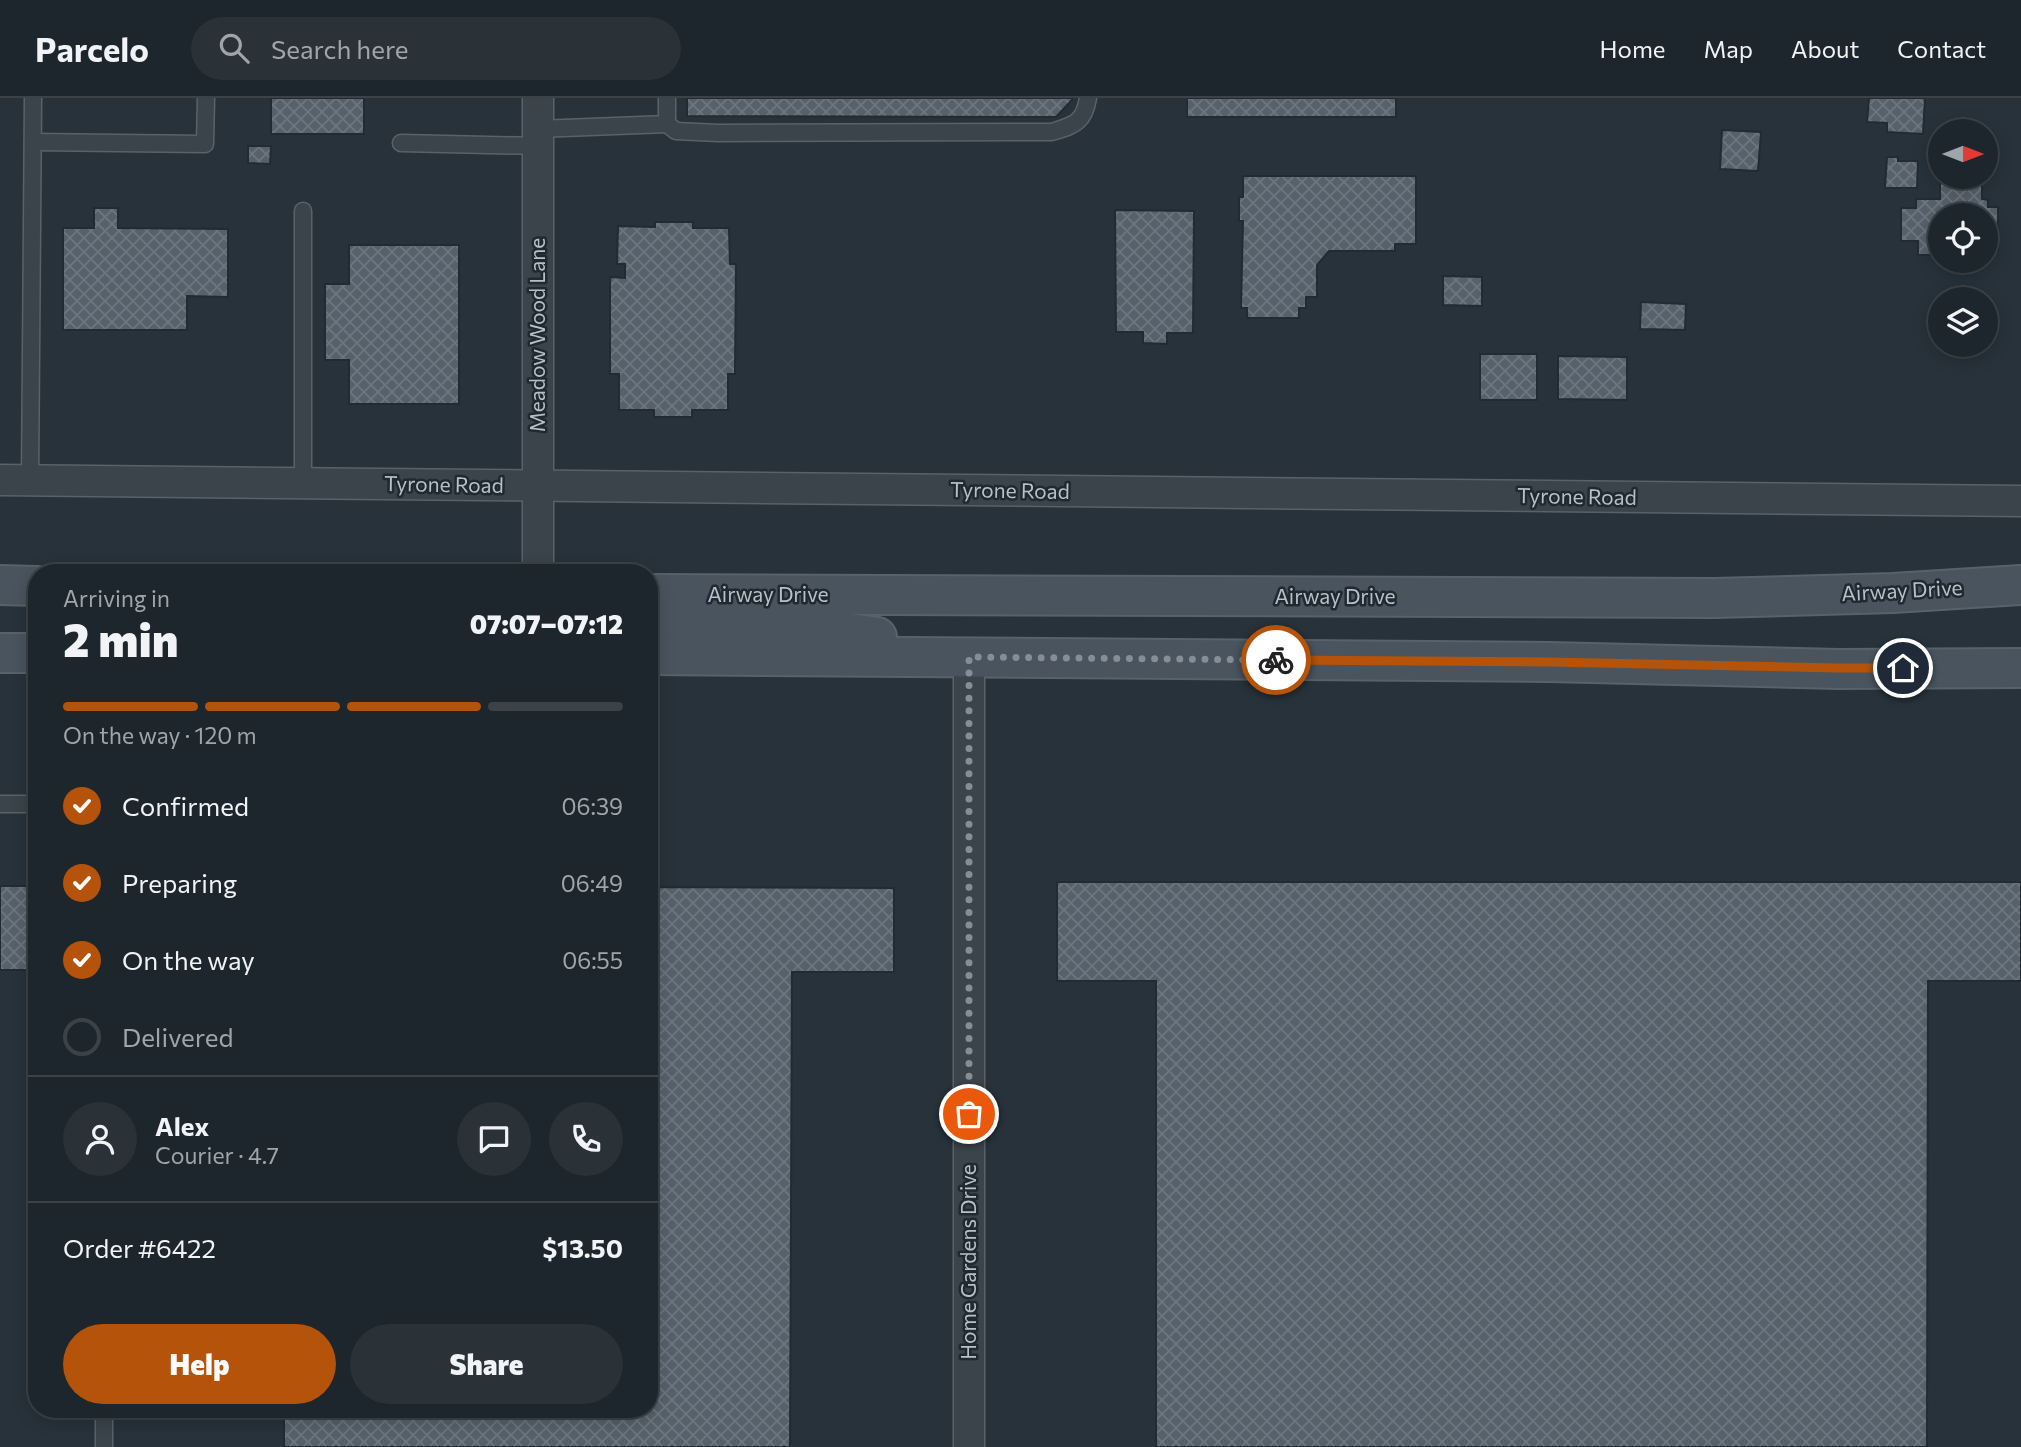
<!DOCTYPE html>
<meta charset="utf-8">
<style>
:root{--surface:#1d262c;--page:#2a3238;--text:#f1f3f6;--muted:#a0a5a9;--line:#3b4348;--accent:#b45309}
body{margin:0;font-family:Commissioner,sans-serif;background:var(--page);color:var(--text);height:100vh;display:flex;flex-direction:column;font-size:26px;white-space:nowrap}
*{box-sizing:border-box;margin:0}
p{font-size:23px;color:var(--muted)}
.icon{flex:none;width:38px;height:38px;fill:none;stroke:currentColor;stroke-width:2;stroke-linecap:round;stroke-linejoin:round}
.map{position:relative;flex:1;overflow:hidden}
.details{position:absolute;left:28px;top:466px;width:630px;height:854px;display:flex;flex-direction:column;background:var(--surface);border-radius:28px;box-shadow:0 4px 18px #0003,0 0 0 2px var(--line)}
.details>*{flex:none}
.needle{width:46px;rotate:90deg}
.fabs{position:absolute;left:1928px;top:21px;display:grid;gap:14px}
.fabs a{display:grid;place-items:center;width:70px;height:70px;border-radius:50%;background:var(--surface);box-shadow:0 4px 18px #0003,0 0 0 2px var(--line);font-size:35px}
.pin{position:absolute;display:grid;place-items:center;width:60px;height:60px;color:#fff;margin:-30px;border:4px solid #fff;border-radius:50%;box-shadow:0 2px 7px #0007}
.courier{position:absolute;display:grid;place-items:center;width:70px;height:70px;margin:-35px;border:5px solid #b45309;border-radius:50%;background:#fff;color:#222;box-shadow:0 2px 9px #0007}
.headline em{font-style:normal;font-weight:800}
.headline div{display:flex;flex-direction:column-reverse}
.headline{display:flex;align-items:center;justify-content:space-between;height:119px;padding:0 35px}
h1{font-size:46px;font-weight:800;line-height:52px}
.bar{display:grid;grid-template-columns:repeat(4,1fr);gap:10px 7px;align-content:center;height:84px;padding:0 35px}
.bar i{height:9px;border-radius:5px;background:var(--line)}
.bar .selected{background:var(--accent)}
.bar p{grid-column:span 4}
.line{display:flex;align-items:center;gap:18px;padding:0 35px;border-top:2px solid var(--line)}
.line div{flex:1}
.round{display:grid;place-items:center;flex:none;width:74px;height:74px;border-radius:37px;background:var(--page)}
ol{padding:0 35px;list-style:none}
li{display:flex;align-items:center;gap:21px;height:77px}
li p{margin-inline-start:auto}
li .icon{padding:7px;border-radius:50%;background:var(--accent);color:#fff;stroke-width:4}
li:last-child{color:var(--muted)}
li i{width:38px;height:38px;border:4px solid var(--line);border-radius:50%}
.button{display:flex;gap:14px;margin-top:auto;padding:14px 35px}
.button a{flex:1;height:80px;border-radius:42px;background:var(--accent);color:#fff;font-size:28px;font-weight:800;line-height:80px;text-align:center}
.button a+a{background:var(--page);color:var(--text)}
header{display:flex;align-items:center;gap:42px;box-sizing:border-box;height:98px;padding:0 35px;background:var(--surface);border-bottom:2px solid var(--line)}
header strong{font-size:33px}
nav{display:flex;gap:38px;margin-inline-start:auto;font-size:24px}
.search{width:490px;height:63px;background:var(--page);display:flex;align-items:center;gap:18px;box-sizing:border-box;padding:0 24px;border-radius:38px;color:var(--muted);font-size:26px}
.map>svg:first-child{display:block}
.building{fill:url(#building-cross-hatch);stroke:#222b33;stroke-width:2}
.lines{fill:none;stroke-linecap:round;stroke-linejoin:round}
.service-casing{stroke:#59626a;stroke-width:19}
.minor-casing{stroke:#59626a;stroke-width:33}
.secondary-casing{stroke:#59626a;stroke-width:42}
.service{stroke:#3b444b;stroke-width:16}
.minor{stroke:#3b444b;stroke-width:30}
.secondary{stroke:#49545e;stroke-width:38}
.done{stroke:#858e96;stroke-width:7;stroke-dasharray:0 12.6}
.route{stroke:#b45309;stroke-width:9}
.labels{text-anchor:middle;stroke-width:5;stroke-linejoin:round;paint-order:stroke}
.street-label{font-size:21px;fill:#b7bfc7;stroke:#202931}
</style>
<header>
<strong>Parcelo</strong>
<div class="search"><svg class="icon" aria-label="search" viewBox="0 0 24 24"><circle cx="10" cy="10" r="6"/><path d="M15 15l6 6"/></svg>Search here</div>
<nav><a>Home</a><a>Map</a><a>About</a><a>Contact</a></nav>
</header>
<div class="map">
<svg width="2021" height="1349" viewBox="0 0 2021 1349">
<defs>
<pattern id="building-cross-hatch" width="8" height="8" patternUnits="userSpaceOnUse" patternTransform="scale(1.75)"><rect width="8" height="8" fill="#56616b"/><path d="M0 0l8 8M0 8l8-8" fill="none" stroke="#6c767f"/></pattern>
</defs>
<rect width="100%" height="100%" fill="#27323b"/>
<g class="building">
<rect x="271" y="0" width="93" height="36"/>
<path d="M687,0H1072V2L1056,19L687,18Z"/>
<rect x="1187" y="0" width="209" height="19"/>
<path d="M1869,0H1925L1923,36L1887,34V25L1867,24Z"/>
<path d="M1722,32L1761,34L1758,73L1720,71Z"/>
<path d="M248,48H271L270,66L248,65Z"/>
<path d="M1887,59H1898V63H1918L1917,90H1885Z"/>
<path d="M1940,74L1941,79H1982V101L1988,102V109H1998V153H1989V157H1986V117H1941V157H1918V143H1901V110H1916V101H1940Z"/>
<path d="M1243,78H1416V146H1395V153H1329L1317,167V199H1306V210H1299V220H1247V210H1241L1243,123H1239V99H1243Z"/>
<path d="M94,110H118V130L228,131V199L187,198V232H63V130H94Z"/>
<path d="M1115,112L1194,113L1193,235H1167V246L1143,245V234H1116Z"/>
<path d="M655,124H693V130H729L730,166H736L735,276H728V312H692V319H654V312H619V276H610V179L625,180V166H617L618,128L655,129Z"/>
<path d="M349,147H459V306H349V262H325V186H349Z"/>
<path d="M1443,178L1482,179V208L1443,207Z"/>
<path d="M1641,204L1686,206L1685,232L1640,231Z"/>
<rect x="1480" y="256" width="57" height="46"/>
<path d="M1558,258L1627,259V302L1558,301Z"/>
<path d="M1057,784H2021V883H1928L1927,1349H1156V883H1057Z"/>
<rect x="0" y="788" width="37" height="84"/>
<path d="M649,789L894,790V874H792L790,1349H284V1311H649Z"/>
</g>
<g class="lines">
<defs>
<g id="service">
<path d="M667,26L676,33L718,35L1052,34C1074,27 1084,25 1088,0"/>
<path d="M538,31L667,26V0"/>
<path d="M33,44L205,46L206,0"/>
<path d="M401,45L538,48"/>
<path d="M303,113V385"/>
<path d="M30,382L33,0"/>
<path d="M0,706H37"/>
<path d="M104,1349V1311"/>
</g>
<g id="minor">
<path d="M538,0V474"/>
<path d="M0,382L2021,403"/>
<path d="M969,1349V559"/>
</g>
<g id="secondary">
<path d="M0,487L37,488"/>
<path d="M649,496L1715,500L1893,495L2021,487"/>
<path d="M649,525C726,527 802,526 877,539"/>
<path d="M0,555H37"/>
<path d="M649,557L1549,564L1838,571L2021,570"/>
</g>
</defs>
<use href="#service" class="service-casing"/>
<use href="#minor" class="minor-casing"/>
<use href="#secondary" class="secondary-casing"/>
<use href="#service" class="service"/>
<use href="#minor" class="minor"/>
<use href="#secondary" class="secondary"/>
</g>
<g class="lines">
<path class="done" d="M969,1016V559L1276,562"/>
<path class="route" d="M1276,562L1549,564L1838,570H1903"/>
</g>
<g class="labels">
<g class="street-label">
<text transform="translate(538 237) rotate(-90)" y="7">Meadow Wood Lane</text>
<text transform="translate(444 387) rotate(1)" y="7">Tyrone Road</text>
<text transform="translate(1010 393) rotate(1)" y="7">Tyrone Road</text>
<text transform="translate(1577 399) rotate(1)" y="7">Tyrone Road</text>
<text transform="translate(1902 493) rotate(-3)" y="7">Airway Drive</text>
<text x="768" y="504">Airway Drive</text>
<text x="1335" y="506">Airway Drive</text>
<text transform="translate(969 1164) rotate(-90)" y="7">Home Gardens Drive</text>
</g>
</g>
</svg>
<div class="fabs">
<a><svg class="needle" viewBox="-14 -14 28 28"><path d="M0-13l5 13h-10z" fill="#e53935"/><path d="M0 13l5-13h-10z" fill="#a0a5a9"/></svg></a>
<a><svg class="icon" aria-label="locate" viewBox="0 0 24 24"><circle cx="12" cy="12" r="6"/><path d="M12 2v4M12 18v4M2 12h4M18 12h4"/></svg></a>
<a><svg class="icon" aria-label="layers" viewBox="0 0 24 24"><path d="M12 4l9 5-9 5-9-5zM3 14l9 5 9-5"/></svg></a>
</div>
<div class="pin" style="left:969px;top:1016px;background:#ea580c"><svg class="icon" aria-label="bag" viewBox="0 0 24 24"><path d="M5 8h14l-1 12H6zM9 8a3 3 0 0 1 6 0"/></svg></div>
<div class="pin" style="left:1903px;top:570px;background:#1f2937"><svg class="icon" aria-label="home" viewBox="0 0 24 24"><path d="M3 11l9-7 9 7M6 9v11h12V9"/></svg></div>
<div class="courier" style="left:1276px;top:562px"><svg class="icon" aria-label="bike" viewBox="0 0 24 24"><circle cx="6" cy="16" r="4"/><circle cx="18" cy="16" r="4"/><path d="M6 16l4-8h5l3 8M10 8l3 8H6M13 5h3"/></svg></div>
<section class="details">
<div class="headline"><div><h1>2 min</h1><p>Arriving in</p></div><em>07:07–07:12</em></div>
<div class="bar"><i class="selected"></i><i class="selected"></i><i class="selected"></i><i></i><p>On the way · 120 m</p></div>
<ol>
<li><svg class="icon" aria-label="check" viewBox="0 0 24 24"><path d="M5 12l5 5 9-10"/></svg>Confirmed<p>06:39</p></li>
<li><svg class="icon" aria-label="check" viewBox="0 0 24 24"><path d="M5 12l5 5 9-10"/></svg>Preparing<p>06:49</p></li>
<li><svg class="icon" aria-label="check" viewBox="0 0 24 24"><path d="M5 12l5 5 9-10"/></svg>On the way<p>06:55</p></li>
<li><i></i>Delivered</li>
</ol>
<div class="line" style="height:126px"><a class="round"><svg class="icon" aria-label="person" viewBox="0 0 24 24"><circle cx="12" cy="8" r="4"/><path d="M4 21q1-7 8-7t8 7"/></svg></a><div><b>Alex</b><p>Courier · 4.7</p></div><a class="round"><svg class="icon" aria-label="chat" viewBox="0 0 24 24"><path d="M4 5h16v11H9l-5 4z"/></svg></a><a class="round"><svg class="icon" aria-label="phone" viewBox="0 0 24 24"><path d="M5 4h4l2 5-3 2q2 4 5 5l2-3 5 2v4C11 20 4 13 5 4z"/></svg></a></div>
<div class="line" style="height:91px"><div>Order #6422</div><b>$13.50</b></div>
<div class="button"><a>Help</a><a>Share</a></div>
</section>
</div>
